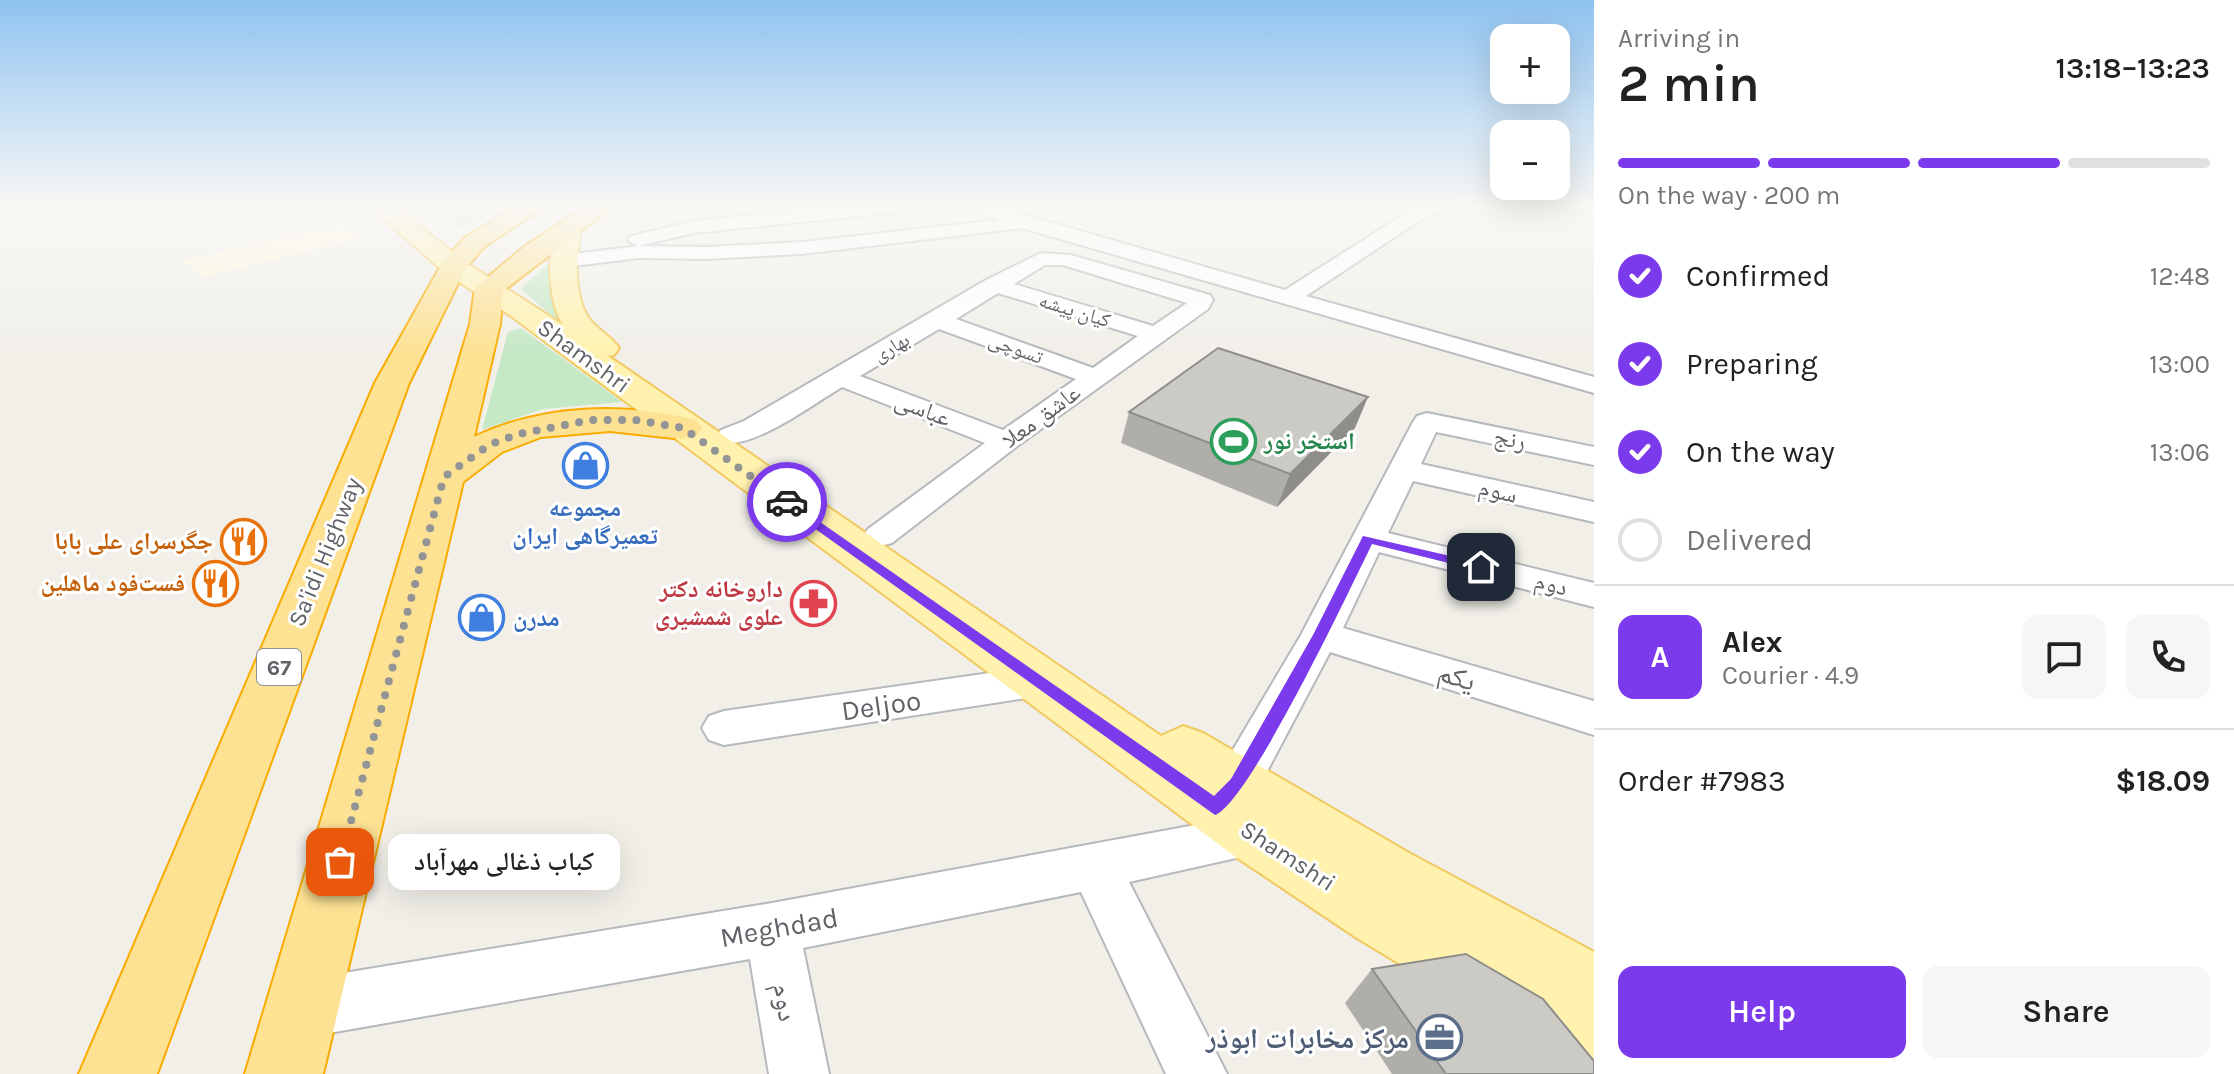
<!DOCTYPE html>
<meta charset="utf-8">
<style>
:root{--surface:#fff;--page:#f6f6f6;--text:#222;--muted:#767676;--line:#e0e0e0;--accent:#7c3aed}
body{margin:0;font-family:Karla,"Noto Naskh Arabic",sans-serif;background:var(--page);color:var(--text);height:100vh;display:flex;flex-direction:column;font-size:30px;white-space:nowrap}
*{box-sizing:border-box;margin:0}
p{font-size:26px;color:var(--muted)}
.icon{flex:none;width:44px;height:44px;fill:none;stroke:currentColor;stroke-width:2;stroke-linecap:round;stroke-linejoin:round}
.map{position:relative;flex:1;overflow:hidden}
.side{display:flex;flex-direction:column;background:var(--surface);width:640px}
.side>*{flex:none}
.controls{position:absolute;left:1490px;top:24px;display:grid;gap:16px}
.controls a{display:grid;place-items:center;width:80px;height:80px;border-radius:16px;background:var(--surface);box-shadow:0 8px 32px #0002;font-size:40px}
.pin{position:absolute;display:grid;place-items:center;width:68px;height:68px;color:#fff;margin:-34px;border-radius:16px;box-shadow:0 4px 12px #0006}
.courier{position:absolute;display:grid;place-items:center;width:80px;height:80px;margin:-40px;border:6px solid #7c3aed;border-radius:50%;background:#fff;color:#222;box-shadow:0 2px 10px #0007}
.bubble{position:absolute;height:56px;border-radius:16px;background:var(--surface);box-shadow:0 8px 32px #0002;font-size:26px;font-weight:600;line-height:56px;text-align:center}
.head em{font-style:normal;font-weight:600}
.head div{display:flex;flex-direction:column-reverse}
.head{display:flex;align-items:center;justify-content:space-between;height:136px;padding:0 24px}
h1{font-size:52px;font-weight:600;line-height:60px}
.bar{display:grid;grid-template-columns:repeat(4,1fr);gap:12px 8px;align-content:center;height:96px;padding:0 24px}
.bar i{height:10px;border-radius:6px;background:var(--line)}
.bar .current{background:var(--accent)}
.bar p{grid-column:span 4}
.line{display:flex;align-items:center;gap:20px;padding:0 24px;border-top:2px solid var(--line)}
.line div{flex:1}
.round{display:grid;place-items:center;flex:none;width:84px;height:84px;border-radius:16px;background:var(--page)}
ol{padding:0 24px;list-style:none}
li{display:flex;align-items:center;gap:24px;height:88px}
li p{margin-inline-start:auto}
li .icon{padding:8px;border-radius:50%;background:var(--accent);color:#fff;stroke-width:4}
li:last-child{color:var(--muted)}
li i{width:44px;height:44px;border:4px solid var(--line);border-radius:50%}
.cta{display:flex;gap:16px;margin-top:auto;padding:16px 24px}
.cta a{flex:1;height:92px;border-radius:16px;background:var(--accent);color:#fff;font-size:32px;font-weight:600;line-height:92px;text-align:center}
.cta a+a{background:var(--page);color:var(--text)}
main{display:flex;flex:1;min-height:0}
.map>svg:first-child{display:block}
.commercial{fill:#fef7e0}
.green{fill:#c5e8c5}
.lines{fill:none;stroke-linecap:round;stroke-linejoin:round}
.minor-casing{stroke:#b5b8bc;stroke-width:4}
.major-casing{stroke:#f2c960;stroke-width:4}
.highway-casing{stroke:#f9ab00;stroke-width:4}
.minor{fill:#fff;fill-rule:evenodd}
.major{fill:#fff2af;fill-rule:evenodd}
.highway{fill:#fde293;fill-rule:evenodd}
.wall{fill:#afaea9}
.shaded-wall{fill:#8f8d8a}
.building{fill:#cccac5;stroke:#8f8d8a;stroke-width:2}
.route{fill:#7c3aed}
.done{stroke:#929495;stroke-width:8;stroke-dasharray:0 14.4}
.labels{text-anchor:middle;stroke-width:6;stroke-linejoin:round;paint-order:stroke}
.far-street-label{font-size:20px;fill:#5f6368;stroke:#fff}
.shield{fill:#fff;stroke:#8f9295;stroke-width:2}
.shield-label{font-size:22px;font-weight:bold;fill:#5f6368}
.street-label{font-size:24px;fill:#5f6368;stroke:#fff}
.leisure-label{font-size:24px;font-weight:bold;fill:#27864d;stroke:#fff;text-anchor:start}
.shop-label{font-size:24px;font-weight:bold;fill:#366cbe;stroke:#fff}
.food-label{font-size:24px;font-weight:bold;fill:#c56008;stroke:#fff;text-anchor:end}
.health-label{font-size:24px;font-weight:bold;fill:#be3a42;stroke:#fff;text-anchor:end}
.near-street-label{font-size:28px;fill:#5f6368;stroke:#fff}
.near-service-label{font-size:28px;font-weight:bold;fill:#4e5e75;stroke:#fff;text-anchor:end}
</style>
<main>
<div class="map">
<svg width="1594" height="1074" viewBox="0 0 1594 1074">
<rect width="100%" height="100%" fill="#f1efe8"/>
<path class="commercial" d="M347,223L359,239L203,277L183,261Z"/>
<g class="green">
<path d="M423,205H512L462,229Z"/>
<path d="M552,260C555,289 551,312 572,333L521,289Z"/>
<path d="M521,328L622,402L543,409L482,430L508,332Z"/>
</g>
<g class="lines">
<defs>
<g id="minor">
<path d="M862,205H928L919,210L694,233L638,246L628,240L631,236L694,221Z"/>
<path d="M964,205H991L1285,290L1417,206L1464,205L1461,209L1428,215L1306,296L1594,377V393L1022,228L802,254L706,259L639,258L565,267L555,261L565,255L639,246L706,247L802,242L999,220Z"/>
<path d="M1041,253L1071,255L1210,295L1213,300L1208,309L1016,447L892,543L880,546L868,543L863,536L868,529L985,443L842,387C813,404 753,450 721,442L716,436L721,430L744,421L986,280ZM1045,265H1063L1187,303L1153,326L1014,284ZM998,293L1138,336L1093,368L956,319ZM939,329L1076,379L1003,430L860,376Z"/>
<path d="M1427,413L1594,447V465L1436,432L1421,464L1594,502V522L1413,481L1388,533L1594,583V607L1379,552L1343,628L1594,701V735L1330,652L1253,798L1237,803L1221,798L1214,784L1221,770L1301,635L1413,422L1417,416Z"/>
<path d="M1039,666L1054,670L1060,681L1054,692L1039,696L724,745L709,740L702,728L709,716L724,711Z"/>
<path d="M1255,814L1272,820L1279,835L1272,850L1129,882L1227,1074H1166L1081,892L803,948L829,1074H769L750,959L301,1038L281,1029L272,1009L281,989L301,980L772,903Z"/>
</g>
<path id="major" d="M368,205H393L462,260L563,325C548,302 545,247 560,224H578L581,229C576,254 573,294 588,317C596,329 611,336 619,348L614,355L608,356L1161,736L1183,726L1203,733L1409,853L1594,952V1074L1567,1065L1357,938L1233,855L511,316L444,272Z"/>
<g id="highway">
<path d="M519,205H547L484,247L465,269L409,383L157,1074H79L375,383L444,260L466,237Z"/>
<path d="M588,205H615L503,291L500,324L474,437C541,405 624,402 696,420L702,428L696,436L683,439L610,431L541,437L502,452L463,482L323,1074H245L470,324L475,288L524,247Z"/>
</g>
</defs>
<use href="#minor" class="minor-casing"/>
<use href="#major" class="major-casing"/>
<use href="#highway" class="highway-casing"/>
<use href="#minor" class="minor"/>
<use href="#major" class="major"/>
<use href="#highway" class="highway"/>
</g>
<g class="wall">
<path d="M1129,412L1355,428L1277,507L1121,443Z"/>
<path d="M1372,969L1594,1074H1392L1345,1003Z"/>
</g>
<path class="shaded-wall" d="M1368,397L1355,428L1277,507L1290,474Z"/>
<g class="building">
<path d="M1218,348L1368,397L1290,474L1129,412Z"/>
<path d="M1466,954L1543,999L1594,1061V1074H1446L1372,969Z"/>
</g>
<linearGradient id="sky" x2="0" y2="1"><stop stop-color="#8fc3f1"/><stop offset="0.58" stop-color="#f9f8f5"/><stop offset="1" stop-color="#f9f8f5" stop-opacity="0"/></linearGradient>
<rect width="1594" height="355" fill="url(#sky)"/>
<path class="route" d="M787,499L1214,796L1231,779L1313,635L1363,536L1481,563L1488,567L1481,571L1372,544C1351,587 1249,803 1215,815L782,505L781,502Z"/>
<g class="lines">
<path class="done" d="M340,862L444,477L489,445L518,434L591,420H635L683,428L787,502"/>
</g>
<defs>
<symbol id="stadium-ring" viewBox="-11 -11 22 22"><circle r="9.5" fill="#fff" stroke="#2e9e5b" stroke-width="1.5"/><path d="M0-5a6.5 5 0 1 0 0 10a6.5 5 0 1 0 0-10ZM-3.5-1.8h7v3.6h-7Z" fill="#2e9e5b"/></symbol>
<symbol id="shop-ring" viewBox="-11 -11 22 22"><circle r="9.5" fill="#fff" stroke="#3f7fe0" stroke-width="1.5"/><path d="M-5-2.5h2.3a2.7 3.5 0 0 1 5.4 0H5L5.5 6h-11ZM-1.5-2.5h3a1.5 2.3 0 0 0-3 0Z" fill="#3f7fe0"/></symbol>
<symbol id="restaurant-ring" viewBox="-11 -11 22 22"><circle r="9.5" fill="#fff" stroke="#e8710a" stroke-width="1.5"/><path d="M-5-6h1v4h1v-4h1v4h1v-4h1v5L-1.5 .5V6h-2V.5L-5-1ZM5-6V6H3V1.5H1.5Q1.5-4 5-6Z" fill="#e8710a"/></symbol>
<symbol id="pharmacy-ring" viewBox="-11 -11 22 22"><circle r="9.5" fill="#fff" stroke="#e0444e" stroke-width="1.5"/><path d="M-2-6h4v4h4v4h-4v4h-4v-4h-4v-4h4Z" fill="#e0444e"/></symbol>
<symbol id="office-ring" viewBox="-11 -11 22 22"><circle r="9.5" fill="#fff" stroke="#5c6f8a" stroke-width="1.5"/><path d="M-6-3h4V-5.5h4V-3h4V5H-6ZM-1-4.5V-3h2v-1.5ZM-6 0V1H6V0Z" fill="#5c6f8a"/></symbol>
</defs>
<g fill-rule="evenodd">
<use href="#stadium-ring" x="1208" y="416" width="51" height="51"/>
<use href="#shop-ring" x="560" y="440" width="51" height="51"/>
<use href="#restaurant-ring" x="218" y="516" width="51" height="51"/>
<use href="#restaurant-ring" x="190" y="558" width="51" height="51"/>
<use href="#pharmacy-ring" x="788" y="578" width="51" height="51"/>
<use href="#shop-ring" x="456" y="592" width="51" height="51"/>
<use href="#office-ring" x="1414" y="1012" width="51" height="51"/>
</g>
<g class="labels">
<g class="far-street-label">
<text transform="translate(1075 310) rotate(17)" y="7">کیان پیشه</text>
<text transform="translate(891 347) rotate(-30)" y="7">بهاری</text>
<text transform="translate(1016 348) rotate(20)" y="7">تسوچی</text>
</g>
<rect class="shield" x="257" y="649" width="44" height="36" rx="6"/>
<g class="shield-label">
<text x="279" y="675">67</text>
</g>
<g class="street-label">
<text transform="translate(584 356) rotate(36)" y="8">Shamshri</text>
<text transform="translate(923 409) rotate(21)" y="8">عباسی</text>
<text transform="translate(1041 416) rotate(-36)" y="8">عاشق معلا</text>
<text transform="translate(1510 439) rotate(11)" y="8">رنج</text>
<text transform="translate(1498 491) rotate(13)" y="8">سوم</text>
<text transform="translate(325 552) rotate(-68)" y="8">Sa'idi Highway</text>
<text transform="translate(1551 584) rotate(14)" y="8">دوم</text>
<text transform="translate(1288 856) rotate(33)" y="8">Shamshri</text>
</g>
<g class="leisure-label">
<text x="1264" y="449">استخر نور</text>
</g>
<g class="shop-label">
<text x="585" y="516">مجموعه<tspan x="585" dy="28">تعمیرگاهی ایران</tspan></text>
<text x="513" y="626" text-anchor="start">مدرن</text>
</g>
<g class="food-label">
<text x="213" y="549">جگرسرای علی بابا</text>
<text x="185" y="591">فست‌فود ماهلین</text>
</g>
<g class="health-label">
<text x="783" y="597">داروخانه دکتر<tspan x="783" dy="28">علوی شمشیری</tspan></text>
</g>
<g class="near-street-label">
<text transform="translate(1457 676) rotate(17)" y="10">یکم</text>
<text transform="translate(881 705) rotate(-8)" y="10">Deljoo</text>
<text transform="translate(779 927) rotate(-10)" y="10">Meghdad</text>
<text transform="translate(786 1002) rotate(80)" y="10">دوم</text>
</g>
<g class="near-service-label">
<text x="1409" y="1048">مرکز مخابرات ابوذر</text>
</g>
</g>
</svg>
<div class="controls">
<a>+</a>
<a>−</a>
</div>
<div class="pin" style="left:340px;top:862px;background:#ea580c"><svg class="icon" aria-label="bag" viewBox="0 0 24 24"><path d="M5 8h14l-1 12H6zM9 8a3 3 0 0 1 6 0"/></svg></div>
<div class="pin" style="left:1481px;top:567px;background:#1f2937"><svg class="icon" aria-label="home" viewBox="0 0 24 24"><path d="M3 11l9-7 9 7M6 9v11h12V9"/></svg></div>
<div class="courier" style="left:787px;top:502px"><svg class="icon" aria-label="car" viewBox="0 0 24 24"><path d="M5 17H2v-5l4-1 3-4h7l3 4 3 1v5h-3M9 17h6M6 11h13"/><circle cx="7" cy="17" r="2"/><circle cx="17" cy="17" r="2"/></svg></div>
<div class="bubble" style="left:388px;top:834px;width:232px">کباب ذغالی مهرآباد</div>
</div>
<section class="side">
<div class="head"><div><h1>2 min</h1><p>Arriving in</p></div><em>13:18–13:23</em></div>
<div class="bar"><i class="current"></i><i class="current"></i><i class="current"></i><i></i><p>On the way · 200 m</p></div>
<ol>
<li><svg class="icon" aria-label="check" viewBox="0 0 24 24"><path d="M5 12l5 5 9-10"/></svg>Confirmed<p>12:48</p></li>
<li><svg class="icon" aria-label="check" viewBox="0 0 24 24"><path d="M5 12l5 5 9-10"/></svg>Preparing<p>13:00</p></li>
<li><svg class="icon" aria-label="check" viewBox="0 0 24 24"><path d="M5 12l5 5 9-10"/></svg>On the way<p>13:06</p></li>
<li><i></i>Delivered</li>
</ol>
<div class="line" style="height:144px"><b class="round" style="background:var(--accent);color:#fff">A</b><div><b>Alex</b><p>Courier · 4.9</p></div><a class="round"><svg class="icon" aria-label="chat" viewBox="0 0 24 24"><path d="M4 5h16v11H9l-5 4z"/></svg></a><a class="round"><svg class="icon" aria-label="phone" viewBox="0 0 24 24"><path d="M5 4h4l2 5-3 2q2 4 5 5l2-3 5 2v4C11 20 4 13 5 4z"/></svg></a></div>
<div class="line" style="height:104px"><div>Order #7983</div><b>$18.09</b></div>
<div class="cta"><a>Help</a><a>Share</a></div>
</section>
</main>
